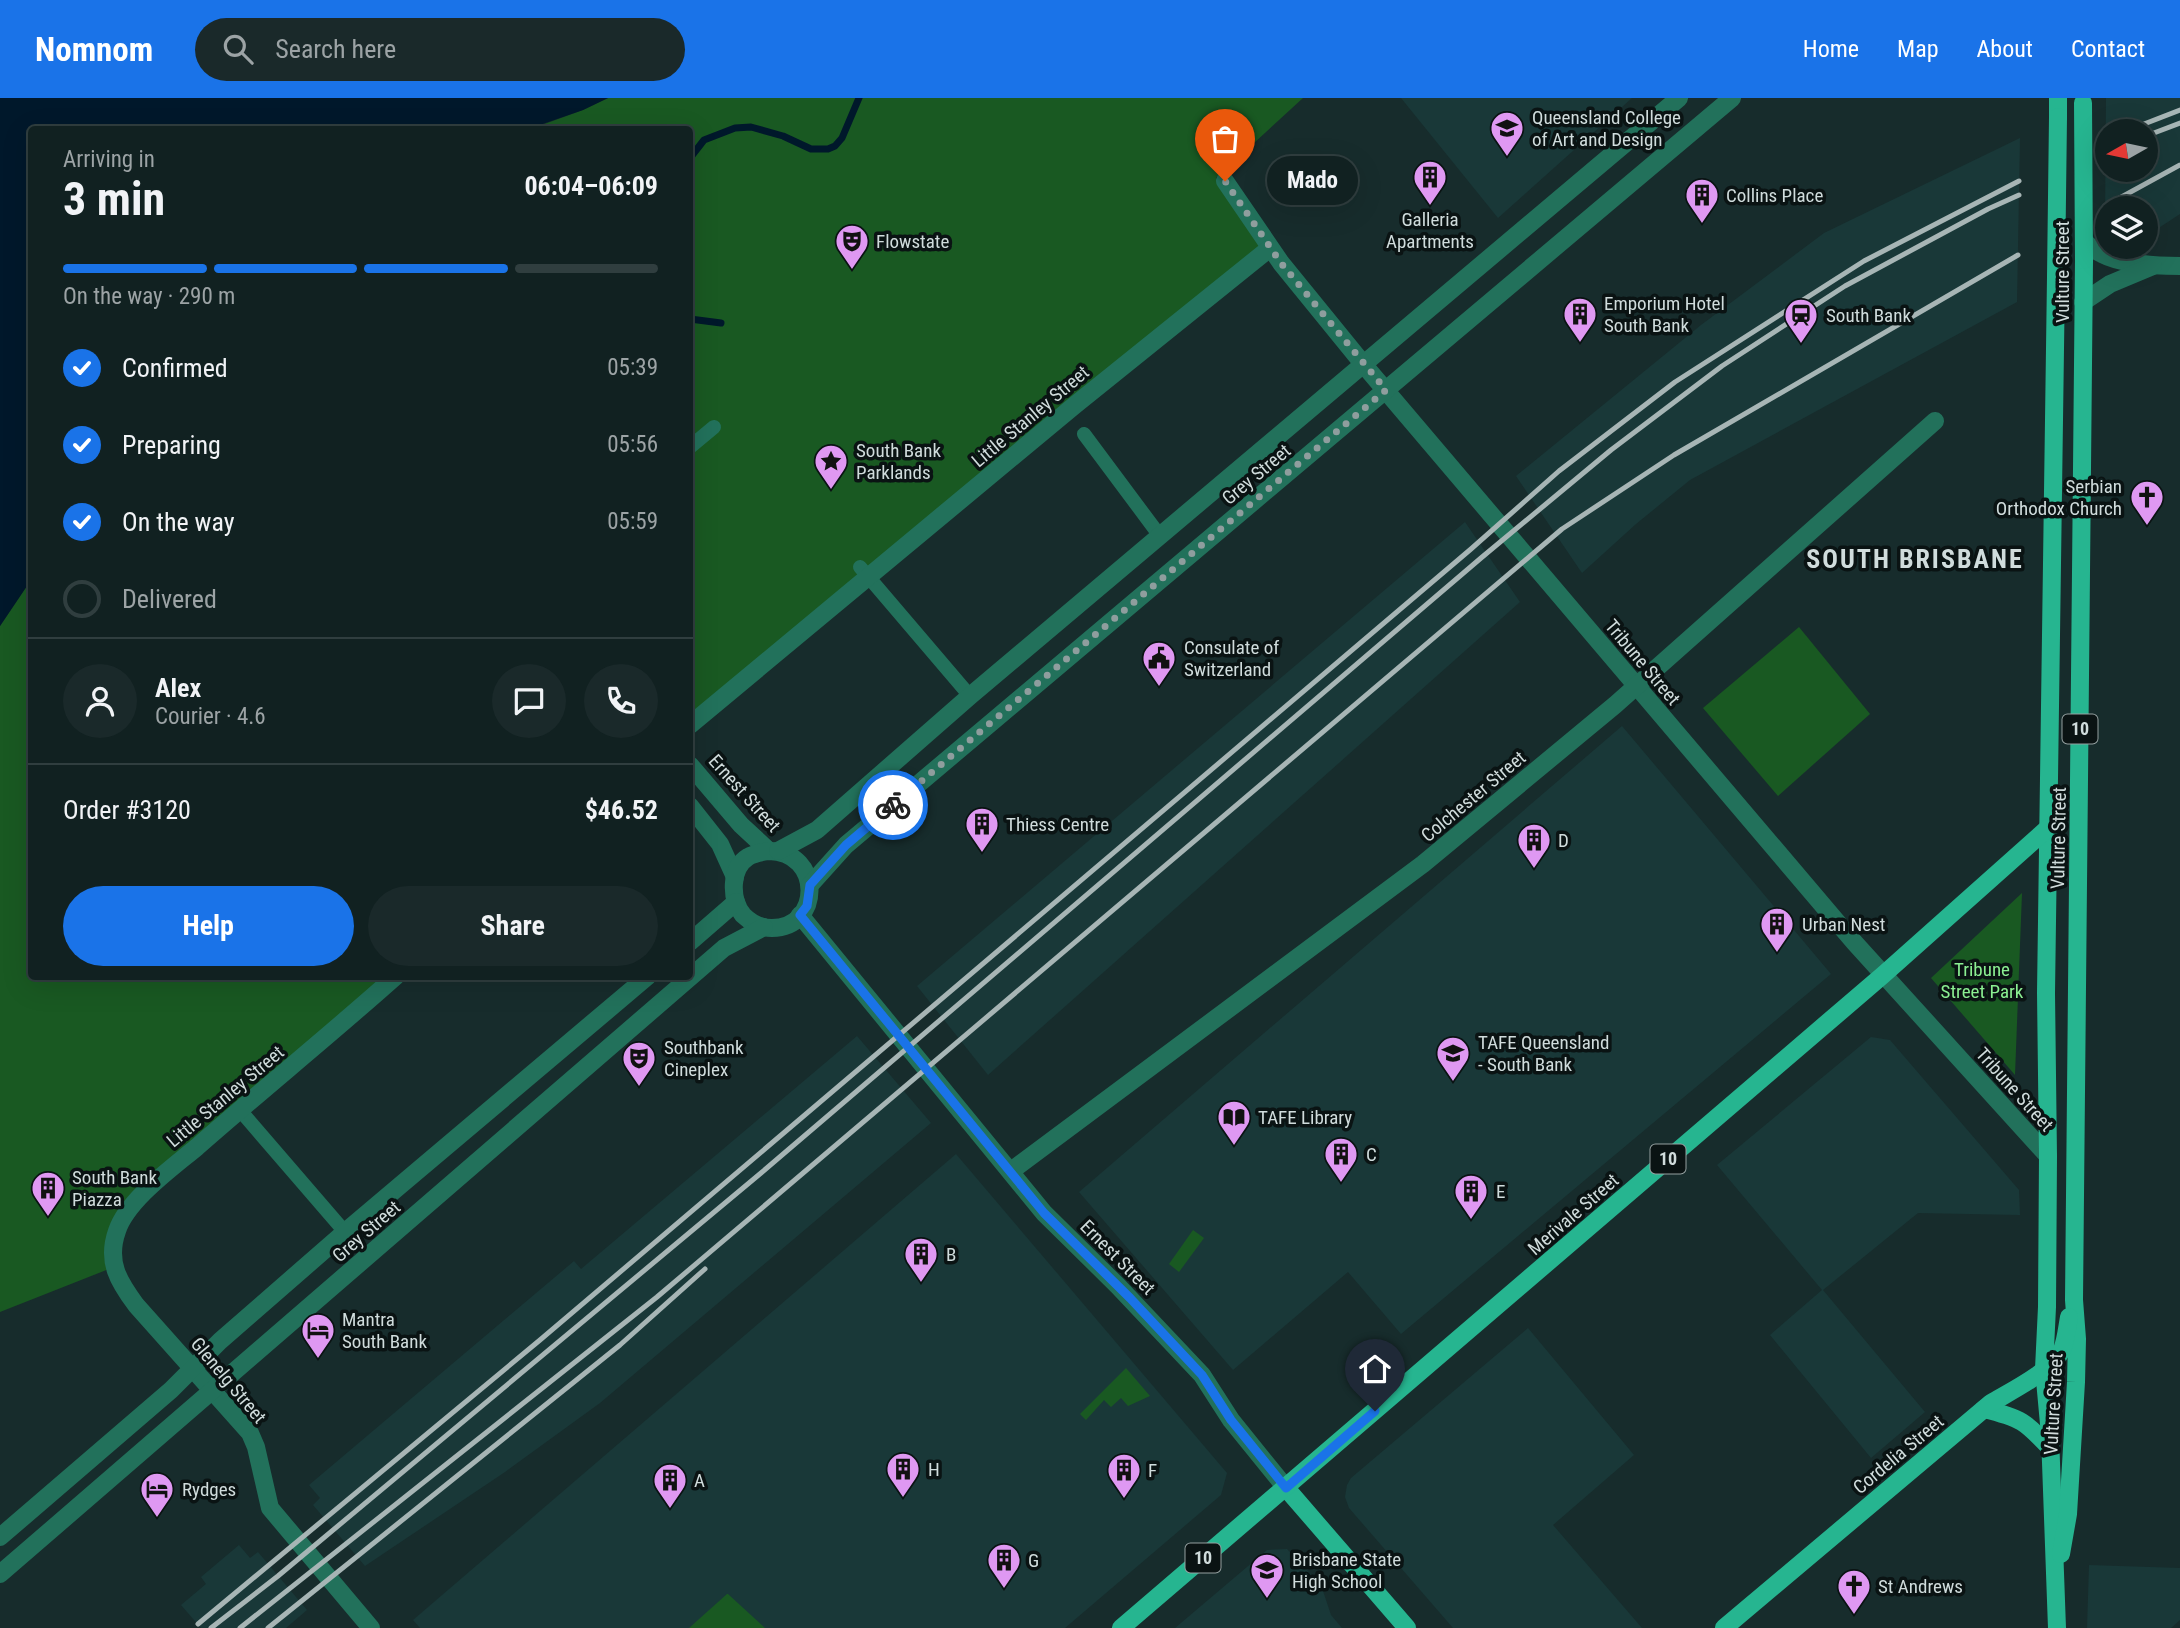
<!DOCTYPE html>
<meta charset="utf-8">
<style>
:root{--surface:#112121;--page:#1a292a;--text:#f1f3f6;--muted:#9ca3a5;--line:#303e3f;--accent:#1a73e8}
body{margin:0;font-family:"Roboto Condensed",sans-serif;background:var(--page);color:var(--text);height:100vh;display:flex;flex-direction:column;font-size:26px;white-space:nowrap}
*{box-sizing:border-box;margin:0}
p{font-size:23px;color:var(--muted)}
.icon{flex:none;width:38px;height:38px;fill:none;stroke:currentColor;stroke-width:2;stroke-linecap:round;stroke-linejoin:round}
.map{position:relative;flex:1;overflow:hidden}
.sheet{position:absolute;left:28px;top:28px;width:665px;height:854px;display:flex;flex-direction:column;background:var(--surface);border-radius:7px;box-shadow:0 7px 28px #0002,0 0 0 2px var(--line)}
.sheet>*{flex:none}
.needle{width:46px;rotate:261deg}
.controls{position:absolute;left:2095px;top:21px;display:grid;gap:14px}
.controls a{display:grid;place-items:center;width:63px;height:63px;border-radius:50%;background:var(--surface);box-shadow:0 7px 28px #0002,0 0 0 2px var(--line);font-size:35px}
.pin{position:absolute;display:grid;place-items:center;width:60px;height:60px;color:#fff;margin:-72px -30px;border-radius:50% 50% 50% 0;rotate:-45deg;box-shadow:0 0 7px #0007}
.pin .icon{rotate:45deg}
.courier{position:absolute;display:grid;place-items:center;width:70px;height:70px;margin:-35px;border:5px solid #1a73e8;border-radius:50%;background:#fff;color:#222;box-shadow:0 2px 9px #0007}
.bubble{position:absolute;height:49px;border-radius:24px;background:var(--surface);box-shadow:0 7px 28px #0002,0 0 0 2px var(--line);font-size:23px;font-weight:700;line-height:49px;text-align:center}
.headline em{font-style:normal;font-weight:700}
.headline div{display:flex;flex-direction:column-reverse}
.headline{display:flex;align-items:center;justify-content:space-between;height:119px;padding:0 35px}
h1{font-size:46px;font-weight:700;line-height:52px}
.bar{display:grid;grid-template-columns:repeat(4,1fr);gap:10px 7px;align-content:center;height:84px;padding:0 35px}
.bar i{height:9px;border-radius:5px;background:var(--line)}
.bar .selected{background:var(--accent)}
.bar p{grid-column:span 4}
.line{display:flex;align-items:center;gap:18px;padding:0 35px;border-top:2px solid var(--line)}
.line div{flex:1}
.round{display:grid;place-items:center;flex:none;width:74px;height:74px;border-radius:37px;background:var(--page)}
ol{padding:0 35px;list-style:none}
li{display:flex;align-items:center;gap:21px;height:77px}
li p{margin-inline-start:auto}
li .icon{padding:7px;border-radius:50%;background:var(--accent);color:#fff;stroke-width:4}
li:last-child{color:var(--muted)}
li i{width:38px;height:38px;border:4px solid var(--line);border-radius:50%}
.button{display:flex;gap:14px;margin-top:auto;padding:14px 35px}
.button a{flex:1;height:80px;border-radius:42px;background:var(--accent);color:#fff;font-size:28px;font-weight:700;line-height:80px;text-align:center}
.button a+a{background:var(--page);color:var(--text)}
header{display:flex;align-items:center;gap:42px;box-sizing:border-box;height:98px;padding:0 35px;background:var(--accent);color:#fff}
header strong{font-size:33px}
nav{display:flex;gap:38px;margin-inline-start:auto;font-size:24px}
.search{width:490px;height:63px;background:var(--page);display:flex;align-items:center;gap:18px;box-sizing:border-box;padding:0 24px;border-radius:38px;color:var(--muted);font-size:26px}
.map>svg:first-child{display:block}
.built{fill:#193838;fill-rule:evenodd}
.green{fill:#195922}
.water{fill:#00182b}
.lines{fill:none;stroke-linecap:round;stroke-linejoin:round}
.stream{stroke:#00182b;stroke-width:7}
.pedestrian{stroke:#22715b;stroke-width:14}
.minor{stroke:#22715b;stroke-width:18}
.tertiary{stroke:#22715b;stroke-width:18}
.primary{stroke:#26b590;stroke-width:18}
.rail{stroke:#a7b5b5;stroke-width:5}
.primary-bridge{stroke:#26b590;stroke-width:18}
.done{stroke:#8f9e9e;stroke-width:7;stroke-dasharray:0 12.6}
.route{stroke:#1a73e8;stroke-width:9}
.labels{text-anchor:middle;stroke-width:7;stroke-linejoin:round;paint-order:stroke}
.shield{fill:#0a1313;stroke:#95a0a0;stroke-width:2}
.shield-label{font-size:18px;font-weight:bold;fill:#d0dcdc}
.poi-label{font-size:19px;fill:#d0dcdc;stroke:#0a1313;text-anchor:start}
.street-label{font-size:19px;fill:#d0dcdc;stroke:#0a1313}
.park-label{font-size:19px;fill:#8bef92;stroke:#0a1313}
.district-label{font-size:26px;font-weight:bold;letter-spacing:2px;fill:#d0dcdc;stroke:#0a1313}
</style>
<header>
<strong>Nomnom</strong>
<div class="search"><svg class="icon" aria-label="search" viewBox="0 0 24 24"><circle cx="10" cy="10" r="6"/><path d="M15 15l6 6"/></svg>Search here</div>
<nav><a>Home</a><a>Map</a><a>About</a><a>Contact</a></nav>
</header>
<div class="map">
<svg width="2180" height="1530" viewBox="0 0 2180 1530">
<rect width="100%" height="100%" fill="#172c2c"/>
<g class="built">
<path d="M1401,0H1632L1498,120Z"/>
<path d="M2106,0H2180V116L2154,133H2146V110H2107V123L2105,122ZM2107,33H2146V72H2107Z"/>
<path d="M2020,40L2017,204L1690,382L1636,426L1582,475L1516,378L1701,227L1824,135Z"/>
<path d="M1465,424L1520,504L988,977L917,888Z"/>
<path d="M1622,628L1831,876L1401,1236L1348,1174L1233,1272L1079,1094Z"/>
<path d="M857,938L931,1025L600,1305L505,1374L365,1468L313,1407L320,1400L309,1387L574,1163L581,1171Z"/>
<path d="M1871,939L1890,942L2019,1092L2020,1117L1918,1115L1823,1192L1925,1314L1871,1360L1770,1237L1822,1192L1717,1067Z"/>
<path d="M956,1056L1227,1375L1221,1397L1065,1530H420L413,1522Z"/>
<path d="M1528,1230L1634,1357L1553,1427L1642,1530H1453L1349,1410L1345,1399L1347,1387L1351,1380Z"/>
<path d="M239,1447L250,1460L258,1454L307,1512L286,1530H201L181,1507L206,1486L201,1479Z"/>
<path d="M1287,1451L1321,1487L1331,1517L1342,1530H1175L1267,1452Z"/>
<path d="M2089,1467L2180,1470V1522L2171,1530H2087Z"/>
</g>
<g class="green">
<path d="M608,0H1303L1216,80L1270,150L690,627V32H528L583,12Z"/>
<path d="M31,482L32,878L396,879L129,1110L114,1169L0,1214V528Z"/>
<path d="M1799,529L1870,616L1778,698L1703,610Z"/>
<path d="M2022,795L2015,977L1931,880Z"/>
<path d="M1193,1132L1204,1140L1179,1174L1169,1166Z"/>
<path d="M1126,1270L1150,1298L1128,1308L1121,1300L1111,1309L1104,1302L1086,1322L1080,1316Z"/>
<path d="M728,1496L765,1530H689L727,1496Z"/>
</g>
<path class="water" d="M0,0H608L583,12L528,31L32,32L31,482L0,528Z"/>
<g class="lines">
<g class="stream">
<path d="M690,60L704,42L735,30L751,29L783,38L811,51H828L835,48L842,40L859,0"/>
<path d="M690,221L721,225"/>
</g>
<g class="pedestrian">
<path d="M1084,336L1160,438"/>
<path d="M690,349L714,329"/>
<path d="M860,469L970,598"/>
<path d="M239,1011L345,1134"/>
</g>
<g class="minor">
<path d="M1225,83L1281,165L1364,267L1854,844L2048,1058"/>
<path d="M690,627L1075,307L1270,150"/>
<path d="M690,667L741,727L769,753"/>
<path d="M690,708L720,746L735,779"/>
<path d="M800,817L1044,1115L1118,1188L1202,1277L1231,1322L1286,1390"/>
<path d="M1011,1073L1423,766L1615,607L1935,323"/>
<path d="M371,1530L270,1410L256,1349L250,1335L136,1207C119,1184 106,1164 117,1133C127,1102 172,1070 197,1049C263,991 331,936 396,878"/>
</g>
<g class="tertiary">
<path d="M2084,143C2089,148 2095,153 2102,156C2121,166 2158,168 2180,168"/>
<path d="M2083,204L2110,186L2153,168"/>
<path d="M769,753C823,754 822,830 772,830C761,830 750,824 743,817C730,801 730,770 748,759C754,755 762,754 769,753Z"/>
<path d="M778,753L817,732L970,598L1679,0"/>
<path d="M810,787L846,747L1732,0"/>
<path d="M690,844L736,804"/>
<path d="M0,1439L171,1292L220,1243L345,1134L648,878"/>
<path d="M0,1476L724,850L764,829"/>
</g>
<g class="primary">
<path d="M2058,19V0"/>
<path d="M2056,179L2046,895L2048,1058L2047,1209L2044,1271L2050,1337L2057,1530"/>
<path d="M1984,1311C2021,1320 2025,1323 2051,1351"/>
<path d="M1286,1390L1407,1530"/>
<path d="M2061,1456L2068,1416L2076,1284L2077,1241L2074,1202L2084,162"/>
<path d="M1121,1530L1883,877L2048,730"/>
<path d="M1724,1530L1991,1305C2011,1293 2052,1273 2062,1252C2066,1242 2067,1230 2069,1219"/>
</g>
<g class="rail">
<path d="M2126,33L2180,12"/>
<path d="M2146,38L2180,25"/>
<path d="M2106,42H2107"/>
<path d="M2106,57L2107,56"/>
<path d="M2105,108L2180,67"/>
<path d="M198,1526L540,1242L1471,451L1559,373L1675,284L1864,163L2019,83"/>
<path d="M211,1530L278,1478L761,1075L1481,460L1611,352L1722,268L1845,188L1988,111L2019,97"/>
<path d="M240,1530L657,1199L1562,431L1674,357L2018,157"/>
<path d="M268,1530L620,1247L705,1171"/>
</g>
<g class="primary-bridge">
<path d="M2083,5L2084,162"/>
<path d="M2056,179L2058,19"/>
</g>
</g>
<g class="lines">
<path class="done" d="M893,707L1386,292L1281,165L1225,83"/>
<path class="route" d="M893,707L846,747L810,787L807,808L800,817L1044,1115L1130,1200L1202,1277L1231,1322L1286,1390L1375,1313"/>
</g>
<defs>
<symbol id="university-pin" viewBox="-11 -11 22 30"><path d="M0 17L-7.5 6A9.5 9.5 0 1 1 7.5 6Z" fill="#df98f2" stroke="#0a1313"/><path d="M0-5L7-2L0 1L-7-2ZM-4 1L0 2.5L4 1V4Q0 6-4 4Z" fill="#111"/></symbol>
<symbol id="building-pin" viewBox="-11 -11 22 30"><path d="M0 17L-7.5 6A9.5 9.5 0 1 1 7.5 6Z" fill="#df98f2" stroke="#0a1313"/><path d="M-4-6H4V6H1V3H-1V6H-4ZM-2.5-4.3h1.7v1.8h-1.7ZM.8-4.3h1.7v1.8H.8ZM-2.5-1h1.7V.8h-1.7ZM.8-1h1.7V.8H.8Z" fill="#111"/></symbol>
<symbol id="theatre-pin" viewBox="-11 -11 22 30"><path d="M0 17L-7.5 6A9.5 9.5 0 1 1 7.5 6Z" fill="#df98f2" stroke="#0a1313"/><path d="M-5-5.5Q0-4 5-5.5V0Q5 5 0 6Q-5 5-5 0ZM-3.3-2.5H-1v1.5H-3.3ZM1-2.5H3.3v1.5H1ZM-2.8 1Q0 5.5 2.8 1Z" fill="#111"/></symbol>
<symbol id="station-pin" viewBox="-11 -11 22 30"><path d="M0 17L-7.5 6A9.5 9.5 0 1 1 7.5 6Z" fill="#df98f2" stroke="#0a1313"/><path d="M-3-6H3Q5-6 5-4V2Q5 4 3 4L4.5 6H3L1.5 4h-3L-3 6H-4.5L-3 4Q-5 4-5 2V-4Q-5-6-3-6ZM-3.5-4v3h7v-3ZM-3.5 1v1.5H-2V1ZM2 1v1.5H3.5V1Z" fill="#111"/></symbol>
<symbol id="sight-pin" viewBox="-11 -11 22 30"><path d="M0 17L-7.5 6A9.5 9.5 0 1 1 7.5 6Z" fill="#df98f2" stroke="#0a1313"/><path d="M0-6L1.8-2.2L6-1.7L2.9 1.2L3.7 5.4L0 3.3L-3.7 5.4L-2.9 1.2L-6-1.7L-1.8-2.2Z" fill="#111"/></symbol>
<symbol id="church-pin" viewBox="-11 -11 22 30"><path d="M0 17L-7.5 6A9.5 9.5 0 1 1 7.5 6Z" fill="#df98f2" stroke="#0a1313"/><path d="M-1.2-6h2.4v3.5h3.3v2.4h-3.3V6h-2.4V-.1h-3.3v-2.4h3.3Z" fill="#111"/></symbol>
<symbol id="civic-pin" viewBox="-11 -11 22 30"><path d="M0 17L-7.5 6A9.5 9.5 0 1 1 7.5 6Z" fill="#df98f2" stroke="#0a1313"/><path d="M-.6-6.5H3V-4.5H.6V-3L4-1V1h2V6H-6V1h2V-1L-.6-3ZM-1.2 2.5V6h2.4V2.5Z" fill="#111"/></symbol>
<symbol id="library-pin" viewBox="-11 -11 22 30"><path d="M0 17L-7.5 6A9.5 9.5 0 1 1 7.5 6Z" fill="#df98f2" stroke="#0a1313"/><path d="M-6-4Q-3-5.5-.7-3.5V5Q-3 3-6 4ZM6-4Q3-5.5 .7-3.5V5Q3 3 6 4Z" fill="#111"/></symbol>
<symbol id="hotel-pin" viewBox="-11 -11 22 30"><path d="M0 17L-7.5 6A9.5 9.5 0 1 1 7.5 6Z" fill="#df98f2" stroke="#0a1313"/><path d="M-6-4.5h1.5V1H6V5H4.5V3h-9V5H-6ZM-4 0a1.8 1.8 0 1 1 3.6 0ZM.5 0V-2.5h3Q6-2.5 6 0Z" fill="#111"/></symbol>
<symbol id="school-pin" viewBox="-11 -11 22 30"><path d="M0 17L-7.5 6A9.5 9.5 0 1 1 7.5 6Z" fill="#df98f2" stroke="#0a1313"/><path d="M0-5L7-2L0 1L-7-2ZM-4 1L0 2.5L4 1V4Q0 6-4 4Z" fill="#111"/></symbol>
</defs>
<g fill-rule="evenodd">
<use href="#university-pin" x="1488" y="11" width="38" height="52"/>
<use href="#building-pin" x="1411" y="60" width="38" height="52"/>
<use href="#building-pin" x="1683" y="78" width="38" height="52"/>
<use href="#theatre-pin" x="833" y="124" width="38" height="52"/>
<use href="#building-pin" x="1561" y="197" width="38" height="52"/>
<use href="#station-pin" x="1782" y="198" width="38" height="52"/>
<use href="#sight-pin" x="812" y="344" width="38" height="52"/>
<use href="#church-pin" x="2128" y="380" width="38" height="52"/>
<use href="#civic-pin" x="1140" y="541" width="38" height="52"/>
<use href="#building-pin" x="963" y="707" width="38" height="52"/>
<use href="#building-pin" x="1515" y="723" width="38" height="52"/>
<use href="#building-pin" x="1758" y="807" width="38" height="52"/>
<use href="#university-pin" x="1434" y="936" width="38" height="52"/>
<use href="#theatre-pin" x="620" y="941" width="38" height="52"/>
<use href="#library-pin" x="1215" y="1000" width="38" height="52"/>
<use href="#building-pin" x="1322" y="1037" width="38" height="52"/>
<use href="#building-pin" x="29" y="1071" width="38" height="52"/>
<use href="#building-pin" x="1452" y="1074" width="38" height="52"/>
<use href="#building-pin" x="902" y="1137" width="38" height="52"/>
<use href="#hotel-pin" x="299" y="1213" width="38" height="52"/>
<use href="#building-pin" x="884" y="1352" width="38" height="52"/>
<use href="#building-pin" x="1105" y="1353" width="38" height="52"/>
<use href="#building-pin" x="651" y="1363" width="38" height="52"/>
<use href="#hotel-pin" x="138" y="1372" width="38" height="52"/>
<use href="#building-pin" x="985" y="1443" width="38" height="52"/>
<use href="#school-pin" x="1248" y="1453" width="38" height="52"/>
<use href="#church-pin" x="1835" y="1469" width="38" height="52"/>
</g>
<g class="labels">
<g class="shield">
<rect x="2062.5" y="616.5" width="35" height="29" rx="5"/>
<rect x="1650.5" y="1046.5" width="35" height="29" rx="5"/>
<rect x="1185.5" y="1445.5" width="35" height="29" rx="5"/>
</g>
<g class="shield-label">
<text x="2080" y="637">10</text>
<text x="1668" y="1067">10</text>
<text x="1203" y="1466">10</text>
</g>
<g class="poi-label">
<text x="1532" y="26">Queensland College<tspan x="1532" dy="22">of Art and Design</tspan></text>
<text x="1726" y="104">Collins Place</text>
<text x="1430" y="128" text-anchor="middle">Galleria<tspan x="1430" dy="22">Apartments</tspan></text>
<text x="876" y="150">Flowstate</text>
<text x="1604" y="212">Emporium Hotel<tspan x="1604" dy="22">South Bank</tspan></text>
<text x="1826" y="224">South Bank</text>
<text x="856" y="359">South Bank<tspan x="856" dy="22">Parklands</tspan></text>
<text x="2122" y="395" text-anchor="end">Serbian<tspan x="2122" dy="22">Orthodox Church</tspan></text>
<text x="1184" y="556">Consulate of<tspan x="1184" dy="22">Switzerland</tspan></text>
<text x="1006" y="733">Thiess Centre</text>
<text x="1558" y="749">D</text>
<text x="1802" y="833">Urban Nest</text>
<text x="1478" y="951">TAFE Queensland<tspan x="1478" dy="22">- South Bank</tspan></text>
<text x="664" y="956">Southbank<tspan x="664" dy="22">Cineplex</tspan></text>
<text x="1258" y="1026">TAFE Library</text>
<text x="1366" y="1063">C</text>
<text x="72" y="1086">South Bank<tspan x="72" dy="22">Piazza</tspan></text>
<text x="1496" y="1100">E</text>
<text x="946" y="1163">B</text>
<text x="342" y="1228">Mantra<tspan x="342" dy="22">South Bank</tspan></text>
<text x="928" y="1378">H</text>
<text x="1148" y="1379">F</text>
<text x="694" y="1389">A</text>
<text x="182" y="1398">Rydges</text>
<text x="1292" y="1468">Brisbane State<tspan x="1292" dy="22">High School</tspan></text>
<text x="1028" y="1469">G</text>
<text x="1878" y="1495">St Andrews</text>
</g>
<g class="street-label">
<text transform="translate(2062 174) rotate(-90)" y="7">Vulture Street</text>
<text transform="translate(1030 318) rotate(-40)" y="7">Little Stanley Street</text>
<text transform="translate(1256 376) rotate(-40)" y="7">Grey Street</text>
<text transform="translate(1643 564) rotate(50)" y="7">Tribune Street</text>
<text transform="translate(745 695) rotate(48)" y="7">Ernest Street</text>
<text transform="translate(1473 698) rotate(-40)" y="7">Colchester Street</text>
<text transform="translate(2058 740) rotate(-89)" y="7">Vulture Street</text>
<text transform="translate(2015 991) rotate(48)" y="7">Tribune Street</text>
<text transform="translate(225 998) rotate(-40)" y="7">Little Stanley Street</text>
<text transform="translate(1573 1116) rotate(-41)" y="7">Merivale Street</text>
<text transform="translate(366 1133) rotate(-41)" y="7">Grey Street</text>
<text transform="translate(1118 1159) rotate(45)" y="7">Ernest Street</text>
<text transform="translate(229 1282) rotate(50)" y="7">Glenelg Street</text>
<text transform="translate(2053 1306) rotate(-87)" y="7">Vulture Street</text>
<text transform="translate(1898 1356) rotate(-40)" y="7">Cordelia Street</text>
</g>
<g class="park-label">
<text x="1982" y="878">Tribune<tspan x="1982" dy="22">Street Park</tspan></text>
</g>
<g class="district-label">
<text x="1915" y="470">SOUTH BRISBANE</text>
</g>
</g>
</svg>
<div class="controls">
<a><svg class="needle" viewBox="-14 -14 28 28"><path d="M0-13l5 13h-10z" fill="#e53935"/><path d="M0 13l5-13h-10z" fill="#9ca3a5"/></svg></a>
<a><svg class="icon" aria-label="layers" viewBox="0 0 24 24"><path d="M12 4l9 5-9 5-9-5zM3 14l9 5 9-5"/></svg></a>
</div>
<div class="pin" style="left:1225px;top:83px;background:#ea580c"><svg class="icon" aria-label="bag" viewBox="0 0 24 24"><path d="M5 8h14l-1 12H6zM9 8a3 3 0 0 1 6 0"/></svg></div>
<div class="pin" style="left:1375px;top:1313px;background:#1f2937"><svg class="icon" aria-label="home" viewBox="0 0 24 24"><path d="M3 11l9-7 9 7M6 9v11h12V9"/></svg></div>
<div class="courier" style="left:893px;top:707px"><svg class="icon" aria-label="bike" viewBox="0 0 24 24"><circle cx="6" cy="16" r="4"/><circle cx="18" cy="16" r="4"/><path d="M6 16l4-8h5l3 8M10 8l3 8H6M13 5h3"/></svg></div>
<div class="bubble" style="left:1267px;top:58px;width:91px">Mado</div>
<section class="sheet">
<div class="headline"><div><h1>3 min</h1><p>Arriving in</p></div><em>06:04–06:09</em></div>
<div class="bar"><i class="selected"></i><i class="selected"></i><i class="selected"></i><i></i><p>On the way · 290 m</p></div>
<ol>
<li><svg class="icon" aria-label="check" viewBox="0 0 24 24"><path d="M5 12l5 5 9-10"/></svg>Confirmed<p>05:39</p></li>
<li><svg class="icon" aria-label="check" viewBox="0 0 24 24"><path d="M5 12l5 5 9-10"/></svg>Preparing<p>05:56</p></li>
<li><svg class="icon" aria-label="check" viewBox="0 0 24 24"><path d="M5 12l5 5 9-10"/></svg>On the way<p>05:59</p></li>
<li><i></i>Delivered</li>
</ol>
<div class="line" style="height:126px"><a class="round"><svg class="icon" aria-label="person" viewBox="0 0 24 24"><circle cx="12" cy="8" r="4"/><path d="M4 21q1-7 8-7t8 7"/></svg></a><div><b>Alex</b><p>Courier · 4.6</p></div><a class="round"><svg class="icon" aria-label="chat" viewBox="0 0 24 24"><path d="M4 5h16v11H9l-5 4z"/></svg></a><a class="round"><svg class="icon" aria-label="phone" viewBox="0 0 24 24"><path d="M5 4h4l2 5-3 2q2 4 5 5l2-3 5 2v4C11 20 4 13 5 4z"/></svg></a></div>
<div class="line" style="height:91px"><div>Order #3120</div><b>$46.52</b></div>
<div class="button"><a>Help</a><a>Share</a></div>
</section>
</div>
